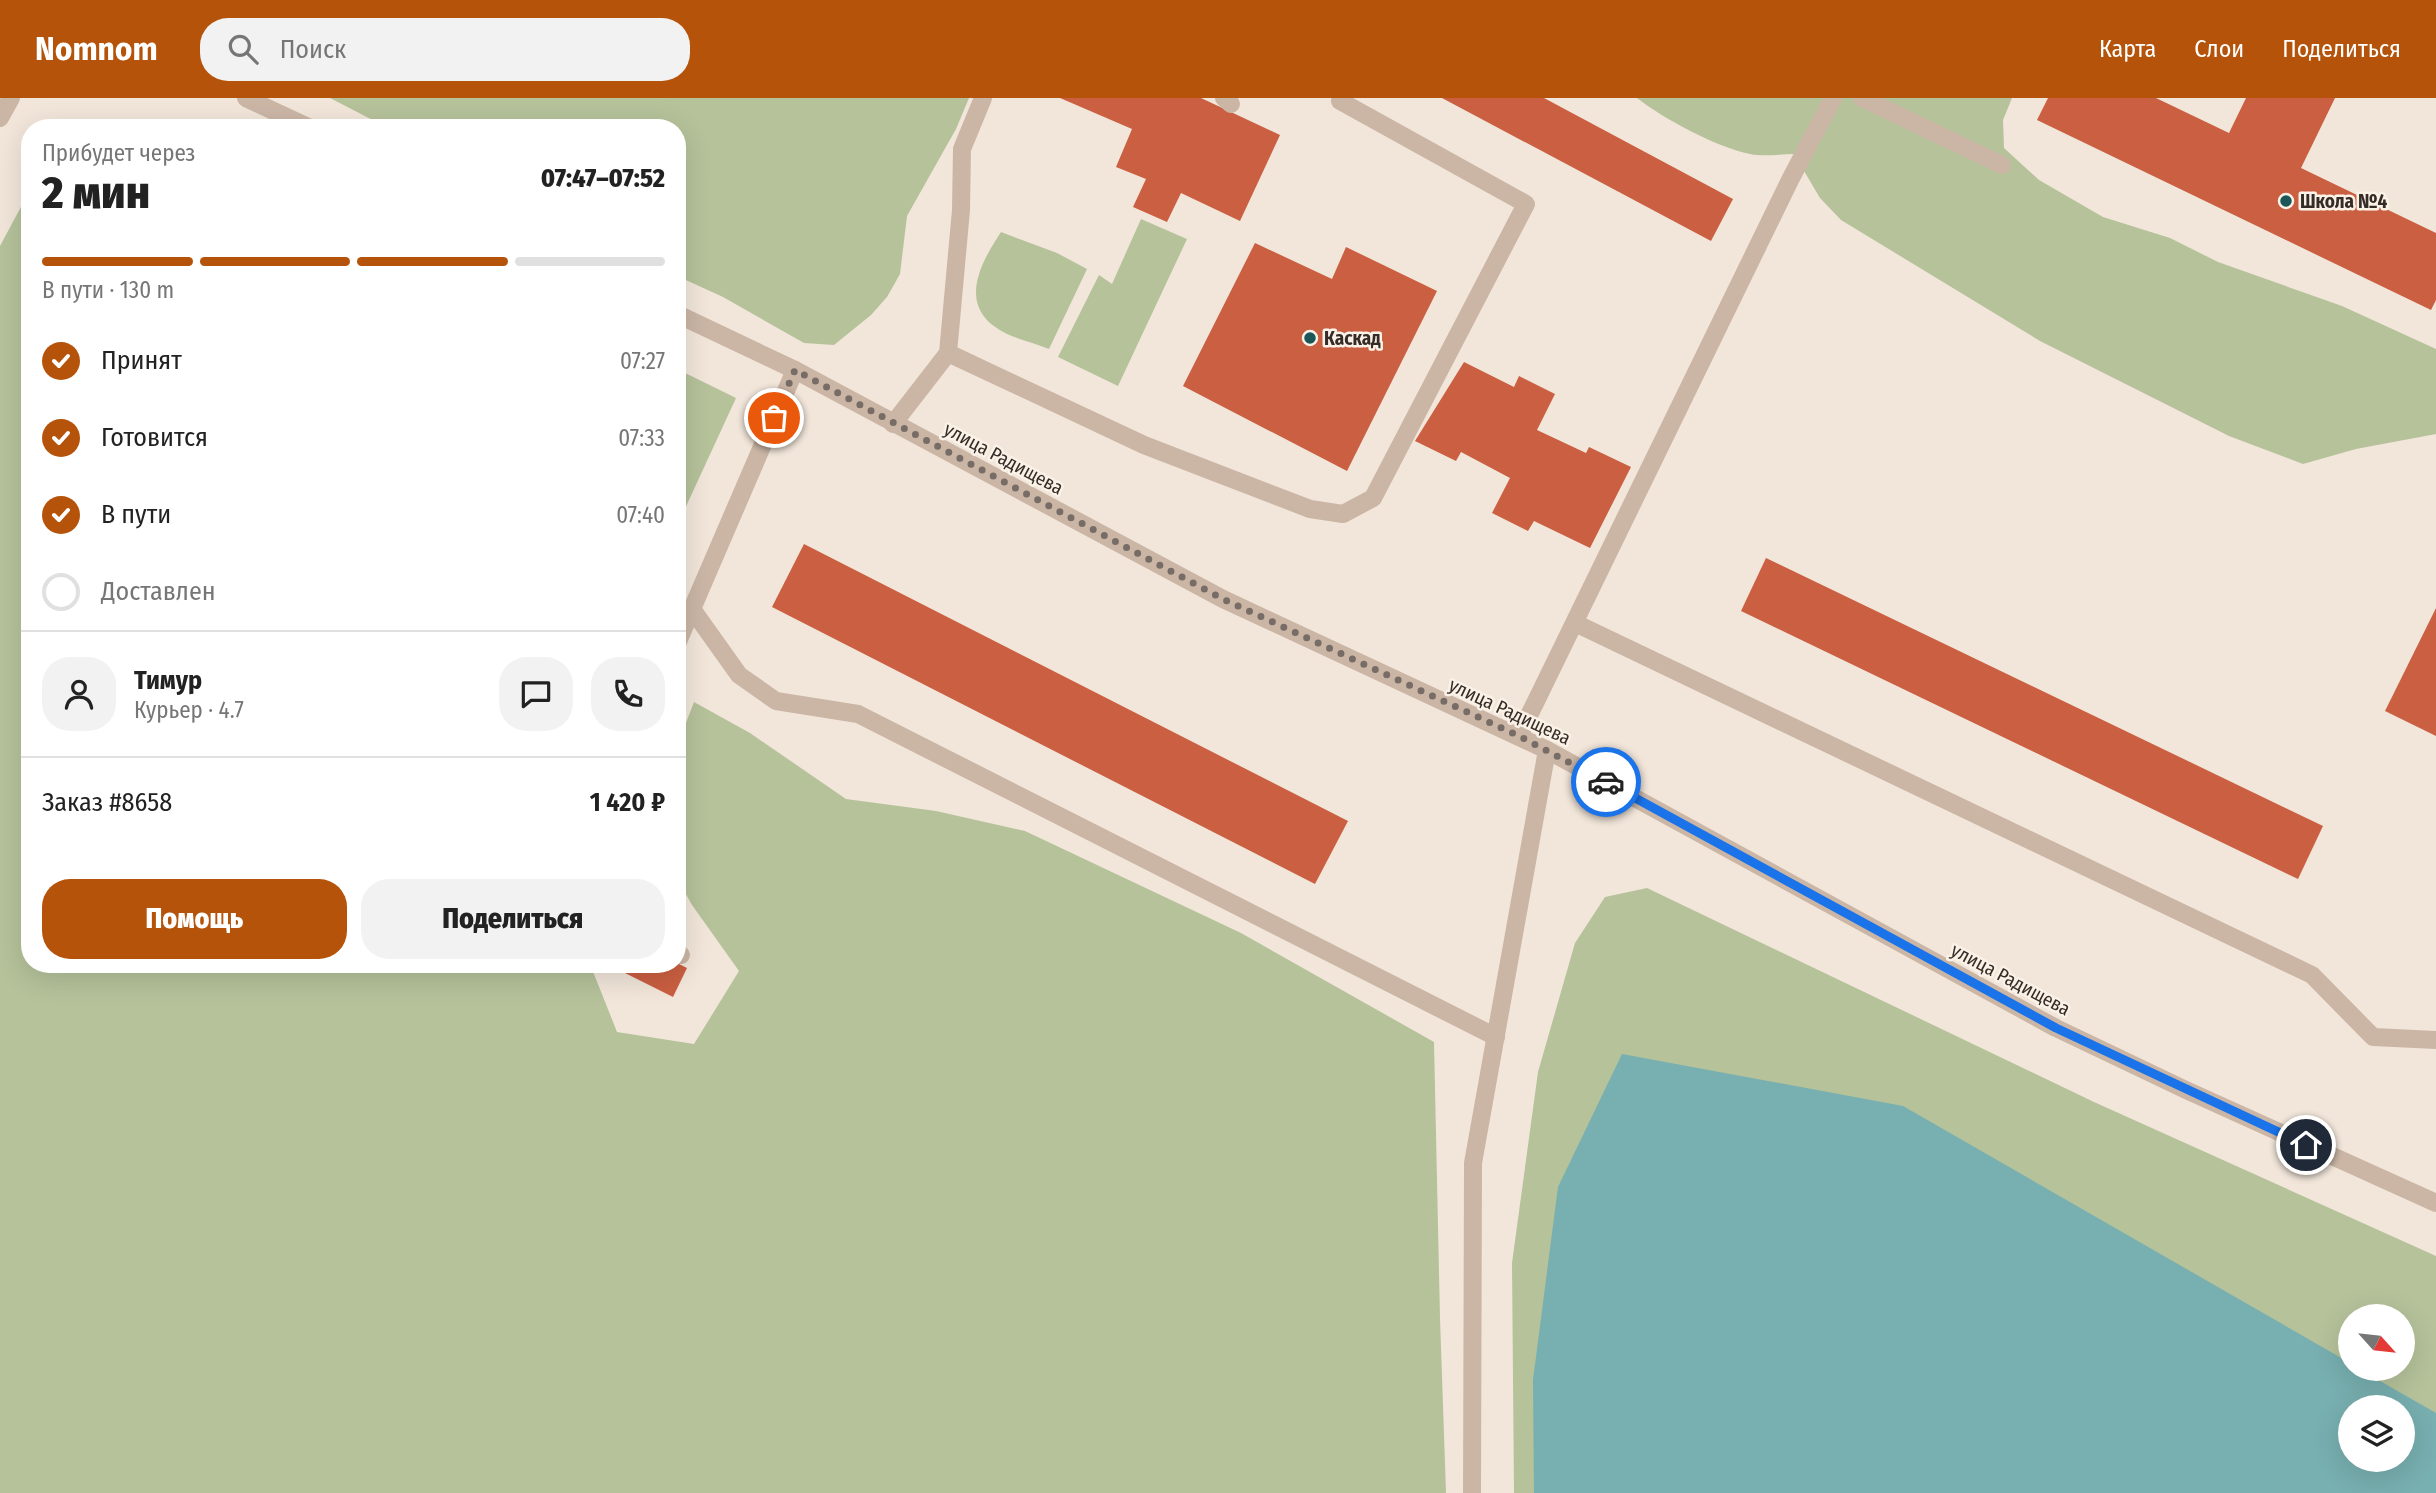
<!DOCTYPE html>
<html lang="ru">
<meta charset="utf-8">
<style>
:root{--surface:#fff;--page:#f2f2f2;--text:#222;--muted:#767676;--line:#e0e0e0;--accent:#b45309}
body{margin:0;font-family:"Fira Sans Condensed",sans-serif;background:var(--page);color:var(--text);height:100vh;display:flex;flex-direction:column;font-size:26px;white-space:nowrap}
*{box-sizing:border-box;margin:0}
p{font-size:23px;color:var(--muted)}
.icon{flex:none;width:38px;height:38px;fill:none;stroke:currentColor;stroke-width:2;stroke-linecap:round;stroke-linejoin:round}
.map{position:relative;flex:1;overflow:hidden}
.panel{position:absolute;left:21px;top:21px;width:665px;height:854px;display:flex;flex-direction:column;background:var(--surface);border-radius:28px;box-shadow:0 7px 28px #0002}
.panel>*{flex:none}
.needle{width:46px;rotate:117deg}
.fabs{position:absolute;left:2338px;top:1206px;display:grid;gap:14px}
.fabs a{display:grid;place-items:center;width:77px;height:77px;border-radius:50%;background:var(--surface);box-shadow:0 7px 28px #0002;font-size:35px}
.pin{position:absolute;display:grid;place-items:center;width:60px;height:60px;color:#fff;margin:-30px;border:4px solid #fff;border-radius:50%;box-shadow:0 2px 7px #0007}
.courier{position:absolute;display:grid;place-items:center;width:70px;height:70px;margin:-35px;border:5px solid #1a73e8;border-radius:50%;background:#fff;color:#222;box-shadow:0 2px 9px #0007}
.head em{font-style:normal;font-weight:800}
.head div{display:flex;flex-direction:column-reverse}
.head{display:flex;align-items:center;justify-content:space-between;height:119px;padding:0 21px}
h1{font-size:46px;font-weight:800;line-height:52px}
.bar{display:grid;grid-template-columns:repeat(4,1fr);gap:10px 7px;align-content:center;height:84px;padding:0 21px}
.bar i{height:9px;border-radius:5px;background:var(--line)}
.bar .on{background:var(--accent)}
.bar p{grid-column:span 4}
.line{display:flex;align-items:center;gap:18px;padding:0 21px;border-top:2px solid var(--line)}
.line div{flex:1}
.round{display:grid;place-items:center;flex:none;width:74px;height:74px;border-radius:28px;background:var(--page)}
ol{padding:0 21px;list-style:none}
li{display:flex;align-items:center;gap:21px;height:77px}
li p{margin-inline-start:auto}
li .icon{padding:7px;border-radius:50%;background:var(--accent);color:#fff;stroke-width:4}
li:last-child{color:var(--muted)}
li i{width:38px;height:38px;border:4px solid var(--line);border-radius:50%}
.button{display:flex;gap:14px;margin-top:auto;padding:14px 21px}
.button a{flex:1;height:80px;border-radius:28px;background:var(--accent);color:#fff;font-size:28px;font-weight:800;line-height:80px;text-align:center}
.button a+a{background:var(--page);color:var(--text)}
header{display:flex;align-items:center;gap:42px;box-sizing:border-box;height:98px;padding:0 35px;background:var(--accent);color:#fff}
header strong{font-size:33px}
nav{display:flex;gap:38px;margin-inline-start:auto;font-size:24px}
.search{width:490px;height:63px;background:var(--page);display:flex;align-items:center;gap:18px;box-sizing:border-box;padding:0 24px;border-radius:28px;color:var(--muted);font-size:26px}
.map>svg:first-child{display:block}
.green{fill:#b5c29a;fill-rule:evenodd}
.water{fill:#78afb0;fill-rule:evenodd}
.building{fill:#ca5f41}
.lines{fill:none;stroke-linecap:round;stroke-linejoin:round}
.minor{stroke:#cbb6a6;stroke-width:18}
.done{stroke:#786d66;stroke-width:7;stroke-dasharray:0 12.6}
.route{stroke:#1a73e8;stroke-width:9}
.poi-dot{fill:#1b5659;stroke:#faf1e7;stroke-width:2.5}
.labels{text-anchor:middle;stroke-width:5;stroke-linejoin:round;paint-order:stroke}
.poi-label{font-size:19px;font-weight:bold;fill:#362c27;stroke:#faf1e7;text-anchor:start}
.street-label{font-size:19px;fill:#362c27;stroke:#faf1e7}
</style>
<header>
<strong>Nomnom</strong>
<div class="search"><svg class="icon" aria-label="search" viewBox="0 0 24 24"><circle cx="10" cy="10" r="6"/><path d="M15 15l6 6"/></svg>Поиск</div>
<nav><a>Карта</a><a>Слои</a><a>Поделиться</a></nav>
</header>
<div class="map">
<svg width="2436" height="1395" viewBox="0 0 2436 1395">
<rect width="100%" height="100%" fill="#f2e6da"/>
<g class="green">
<path d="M330,0H969L956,31L907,118L900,176L887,199L871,217L834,247L804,245L723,199L677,178V30H388Z"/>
<path d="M1637,0H2012L2003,22L2004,50L2039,82L2103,119L2170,140L2218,164L2342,208L2436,251V336L2356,351L2303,366L2229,338L2040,243L1841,122L1820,100L1794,56C1780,56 1764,59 1750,56C1716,49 1664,21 1637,0Z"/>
<path d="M30,92V866H590L617,934L694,946L739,873L692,807L677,780V648L694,604L750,635L846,701L936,713L1025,733L1241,835L1434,944L1440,1220L1446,1395H0V148Z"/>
<path d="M1141,121L1187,141L1118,288L1058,259L1099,177L1112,186Z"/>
<path d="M1001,134L1057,155L1087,171L1049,251C1035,245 1020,242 1007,236C957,212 977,170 1001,134Z"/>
<path d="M677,271L736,300L677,428Z"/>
<path d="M1647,790L2094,1004L2436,1158V1395H1514L1512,1165L1538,974L1575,845L1605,799ZM2350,1218H2403V1270H2350ZM2350,1309H2403V1362H2350Z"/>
</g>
<path class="water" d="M1622,956L1903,1008L2350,1265V1270L2359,1271L2436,1315V1395H1534L1533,1282L1558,1089ZM2350,1309H2403V1362H2350Z"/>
<g class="building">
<path d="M1060,0H1201L1280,37L1240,123L1181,95L1167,124L1133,109L1146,81L1116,69L1132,31Z"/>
<path d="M1442,0H1544L1733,101L1711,143Z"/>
<path d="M2048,0H2156L2229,35L2246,0H2335L2301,70L2436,135V202L2431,212L2037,22Z"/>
<path d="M1255,145L1332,181L1346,149L1437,193L1347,373L1183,288Z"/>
<path d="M1464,264L1514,289L1519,278L1555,296L1537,332L1586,355L1589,349L1631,369L1590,450L1534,423L1528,433L1492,415L1510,380L1461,354L1456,363L1415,343Z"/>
<path d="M804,446L1348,723L1315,786L772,509Z"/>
<path d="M1766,460L2323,728L2298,781L1741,513Z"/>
<path d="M2436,510V638L2385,613Z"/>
<path d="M677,865L687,870L673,899L607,866Z"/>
</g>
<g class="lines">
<g class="minor">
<path d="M246,0L310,30"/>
<path d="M1224,0L1231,6"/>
<path d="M1862,0L2002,67"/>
<path d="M0,20L11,0"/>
<path d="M677,216L795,272L1223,501L1547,652L2056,930L2186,992L2436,1105"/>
<path d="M948,255L1144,347L1310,411L1343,416L1373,400L1526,106L1340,3"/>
<path d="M795,272L692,511L739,577L776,603L858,616L1496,939"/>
<path d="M893,326L948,255L961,112L962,51L983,0"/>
<path d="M1575,525L2312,877L2373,939L2436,942"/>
<path d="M677,546L692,511"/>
<path d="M1519,638L1790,82L1833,0"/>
<path d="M677,854L681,857"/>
<path d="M1472,1395L1473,1065L1547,652"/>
</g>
</g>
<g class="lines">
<path class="done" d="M774,320L795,272L1223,501L1519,638L1606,684"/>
<path class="route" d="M1606,684L2056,930L2306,1047"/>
</g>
<g class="poi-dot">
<circle cx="2286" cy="103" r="7"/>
<circle cx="1310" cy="240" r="7"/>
</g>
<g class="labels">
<g class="poi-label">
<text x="2300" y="110">Школа №4</text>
<text x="1324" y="247">Каскад</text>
</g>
<g class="street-label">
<text transform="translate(1004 360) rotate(28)" y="7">улица Радищева</text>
<text transform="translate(1510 613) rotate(25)" y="7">улица Радищева</text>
<text transform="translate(2011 881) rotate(28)" y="7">улица Радищева</text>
</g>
</g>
</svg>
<div class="fabs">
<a><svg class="needle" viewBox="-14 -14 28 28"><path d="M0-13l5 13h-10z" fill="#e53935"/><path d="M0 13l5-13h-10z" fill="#767676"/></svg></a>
<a><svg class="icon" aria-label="layers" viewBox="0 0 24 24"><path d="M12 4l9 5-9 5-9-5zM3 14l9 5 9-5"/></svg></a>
</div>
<div class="pin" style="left:774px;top:320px;background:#ea580c"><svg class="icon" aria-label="bag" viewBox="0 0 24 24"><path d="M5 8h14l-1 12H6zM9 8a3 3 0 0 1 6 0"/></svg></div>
<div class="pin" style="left:2306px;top:1047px;background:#1f2937"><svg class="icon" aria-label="home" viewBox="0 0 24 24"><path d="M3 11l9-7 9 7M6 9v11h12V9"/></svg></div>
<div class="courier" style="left:1606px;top:684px"><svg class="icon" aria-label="car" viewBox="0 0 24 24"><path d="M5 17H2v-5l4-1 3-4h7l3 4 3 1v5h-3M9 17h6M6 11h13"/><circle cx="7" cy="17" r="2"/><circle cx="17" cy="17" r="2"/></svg></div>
<section class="panel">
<div class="head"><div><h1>2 мин</h1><p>Прибудет через</p></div><em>07:47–07:52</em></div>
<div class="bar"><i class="on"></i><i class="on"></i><i class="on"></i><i></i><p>В пути · 130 m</p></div>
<ol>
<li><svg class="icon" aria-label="check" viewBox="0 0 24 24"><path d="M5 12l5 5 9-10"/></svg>Принят<p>07:27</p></li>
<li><svg class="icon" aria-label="check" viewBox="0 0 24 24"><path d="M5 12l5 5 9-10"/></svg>Готовится<p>07:33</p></li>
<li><svg class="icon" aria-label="check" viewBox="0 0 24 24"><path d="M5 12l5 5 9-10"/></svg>В пути<p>07:40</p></li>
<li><i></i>Доставлен</li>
</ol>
<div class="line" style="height:126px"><a class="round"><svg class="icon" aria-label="person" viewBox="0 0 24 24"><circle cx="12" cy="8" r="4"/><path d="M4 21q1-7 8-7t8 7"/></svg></a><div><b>Тимур</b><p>Курьер · 4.7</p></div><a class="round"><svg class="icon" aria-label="chat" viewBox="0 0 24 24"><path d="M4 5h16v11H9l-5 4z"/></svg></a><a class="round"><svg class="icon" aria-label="phone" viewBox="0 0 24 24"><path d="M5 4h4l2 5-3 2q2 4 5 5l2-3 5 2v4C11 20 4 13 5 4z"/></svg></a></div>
<div class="line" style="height:91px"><div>Заказ #8658</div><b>1 420 ₽</b></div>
<div class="button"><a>Помощь</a><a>Поделиться</a></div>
</section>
</div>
